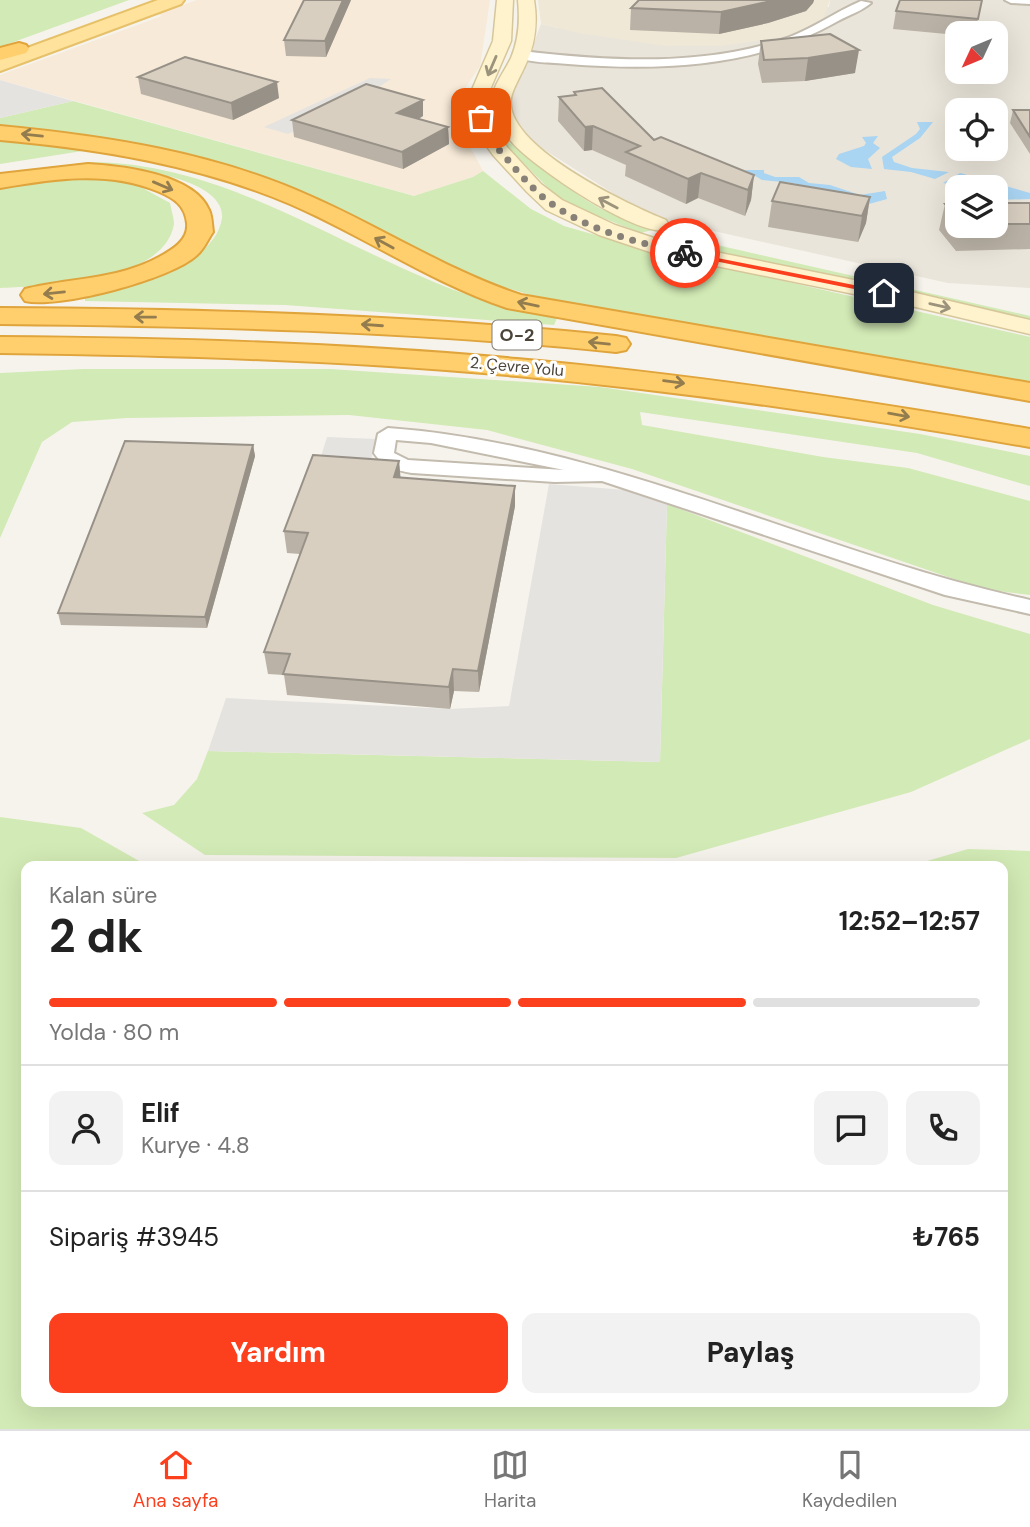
<!DOCTYPE html>
<html lang="tr">
<meta charset="utf-8">
<style>
:root{--surface:#fff;--page:#f2f2f2;--text:#222;--muted:#767676;--line:#e0e0e0;--accent:#fc3f1d}
body{margin:0;font-family:"DM Sans",sans-serif;background:var(--page);color:var(--text);height:100vh;display:flex;flex-direction:column;font-size:26px;white-space:nowrap}
*{box-sizing:border-box;margin:0}
p{font-size:23px;color:var(--muted)}
.icon{flex:none;width:38px;height:38px;fill:none;stroke:currentColor;stroke-width:2;stroke-linecap:round;stroke-linejoin:round}
.map{position:relative;flex:1;overflow:hidden}
.drawer{position:absolute;left:21px;top:861px;width:987px;height:546px;display:flex;flex-direction:column;background:var(--surface);border-radius:14px;box-shadow:0 7px 28px #0002}
.drawer>*{flex:none}
.needle{width:46px;rotate:226deg}
.buttons{position:absolute;left:945px;top:21px;display:grid;gap:14px}
.buttons a{display:grid;place-items:center;width:63px;height:63px;border-radius:14px;background:var(--surface);box-shadow:0 7px 28px #0002;font-size:35px}
.pin{position:absolute;display:grid;place-items:center;width:60px;height:60px;color:#fff;margin:-30px;border-radius:14px;box-shadow:0 4px 10px #0006}
.courier{position:absolute;display:grid;place-items:center;width:70px;height:70px;margin:-35px;border:5px solid #fc3f1d;border-radius:50%;background:#fff;color:#222;box-shadow:0 2px 9px #0007}
.summary em{font-style:normal;font-weight:700}
.summary div{display:flex;flex-direction:column-reverse}
.summary{display:flex;align-items:center;justify-content:space-between;height:119px;padding:0 28px}
h1{font-size:46px;font-weight:700;line-height:52px}
.bar{display:grid;grid-template-columns:repeat(4,1fr);gap:10px 7px;align-content:center;height:84px;padding:0 28px}
.bar i{height:9px;border-radius:5px;background:var(--line)}
.bar .current{background:var(--accent)}
.bar p{grid-column:span 4}
.line{display:flex;align-items:center;gap:18px;padding:0 28px;border-top:2px solid var(--line)}
.line div{flex:1}
.round{display:grid;place-items:center;flex:none;width:74px;height:74px;border-radius:14px;background:var(--page)}
.button{display:flex;gap:14px;margin-top:auto;padding:14px 28px}
.button a{flex:1;height:80px;border-radius:14px;background:var(--accent);color:#fff;font-size:28px;font-weight:700;line-height:80px;text-align:center}
.button a+a{background:var(--page);color:var(--text)}
.menu{display:flex;justify-content:space-around;align-items:center;height:98px;border-top:2px solid var(--line);background:var(--surface);font-size:19px;color:var(--muted)}
.menu a{display:grid;justify-items:center;gap:4px}
.menu .current{color:var(--accent)}
.map>svg:first-child{display:block}
.residential{fill:#eae5da;fill-rule:evenodd}
.commercial{fill:#f7ead8}
.education{fill:#efe8d6}
.green{fill:#d2eab5}
.parking{fill:#e5e3e0}
.water{fill:#a9d4f2}
.lines{fill:none;stroke-linecap:round;stroke-linejoin:round}
.minor-casing{stroke:#c2bbae;stroke-width:4}
.secondary-casing{stroke:#d6c79b;stroke-width:3}
.primary-casing{stroke:#e6c16a;stroke-width:4}
.motorway-casing{stroke:#e0a43c;stroke-width:4}
.minor{fill:#fff;fill-rule:evenodd}
.secondary{fill:#fff3cd;fill-rule:evenodd}
.primary{fill:#ffe39c;fill-rule:evenodd}
.motorway{fill:#ffcf6e;fill-rule:evenodd}
.wall{fill:#bab2a6}
.shaded-wall{fill:#979187}
.building{fill:#d8cfc1;stroke:#979187;stroke-width:2}
.oneway{stroke:#9c937c}
.oneway2{stroke:#937c4e}
.route{fill:#fc3f1d}
.done{stroke:#878178;stroke-width:7;stroke-dasharray:0 12.6}
.labels{text-anchor:middle;stroke-width:6;stroke-linejoin:round;paint-order:stroke}
.far-street-label{font-size:16px;fill:#4b4439;stroke:#fff}
.shield{fill:#fff;stroke:#817c74;stroke-width:2}
.shield-label{font-size:18px;font-weight:bold;fill:#4b4439}
</style>
<div class="map">
<svg width="1030" height="1429" viewBox="0 0 1030 1429">
<rect width="100%" height="100%" fill="#f6f3ec"/>
<path class="residential" d="M830,0H1030V288L948,283L673,222L641,211L532,142L514,122L510,103L541,24L558,28L829,7ZM957,33H996V72H957ZM957,110H996V149H957ZM957,187H996V226H957Z"/>
<path class="commercial" d="M197,0H490L480,66L460,96L461,130L483,171L473,177L415,196L0,80V75L162,16L158,14Z"/>
<path class="education" d="M538,0H830L823,19L791,36L720,46H666L579,33L541,24Z"/>
<g class="green">
<path d="M0,0H129L0,47Z"/>
<path d="M73,101L414,196L473,177L483,171L531,209L564,226L648,250L1030,337V384L953,368L551,301L473,278L287,188L0,128V118Z"/>
<path d="M0,138L95,149L0,164Z"/>
<path d="M499,138H503L581,197L599,208L652,230L641,233L573,206L552,192Z"/>
<path d="M89,162C215,162 321,235 434,282C473,299 515,308 557,318L554,325L285,305L85,301V297L158,275L162,276C185,264 218,247 222,218C226,179 131,167 103,166C69,165 34,171 0,174Z"/>
<path d="M95,177L137,185L170,203C171,209 174,218 174,224C164,283 45,286 0,288V189L52,178Z"/>
<path d="M695,240L1030,316V322L850,279L695,247L690,243Z"/>
<path d="M84,369H330L600,387L920,434L1030,456V486L917,453L640,412L642,425L823,457L908,468L1030,501V595L991,590L960,581L632,469L487,430L349,415L127,418L72,422L42,442L0,538V373Z"/>
<path d="M667,504L933,605L1030,634V739L911,792L676,858L205,855L142,813L174,805L197,779L208,751L660,762Z"/>
<path d="M0,817L81,828L148,866H26V1402H1003V866H910L968,849L1030,851V1429H0Z"/>
</g>
<g class="parking">
<path d="M370,78L391,79L379,87L385,89L288,134L264,127Z"/>
<path d="M0,80L73,101L0,118Z"/>
<path d="M327,437L376,439L367,478L315,476Z"/>
<path d="M549,484L626,490L667,504L660,762L208,751L226,698L450,709L509,706Z"/>
</g>
<g class="water">
<path d="M917,122H933L920,138L892,157L894,162L912,168L949,172L935,179L911,172L884,169L882,157L916,134L920,129Z"/>
<path d="M878,136L873,143L880,148L868,159L872,169L851,167L836,159L839,154L864,146L866,143L862,137Z"/>
<path d="M745,170H764V173L775,177H799L809,183L830,185L860,195L885,191L887,199L869,204L793,183L762,180Z"/>
<path d="M960,173L1030,193V199L996,200V196L1003,194L996,187L958,186L943,183Z"/>
</g>
<g class="lines">
<defs>
<g id="minor">
<path d="M1005,0H1030V4L1011,3Z"/>
<path d="M861,1L871,3C862,11 849,15 838,21C756,68 660,71 568,64C553,62 527,64 516,55L522,51C609,61 700,67 784,39C811,30 835,12 861,1Z"/>
<path d="M388,428C611,444 814,553 1030,600V614L945,595L602,481L555,482L412,473C395,470 384,468 374,453L378,434ZM396,440L431,443L564,470L408,460L394,453Z"/>
</g>
<g id="secondary">
<path d="M497,0H513L511,41L489,92V112L493,127L507,147L541,184L562,200L615,225L666,242L903,290L1030,320V334L903,304L653,253L599,235L546,210L527,192L493,155L473,127L469,112L471,92L493,41Z"/>
<path d="M518,0H534C538,24 535,46 524,68C520,77 513,88 511,98C503,146 629,205 666,220L669,225L666,230C636,237 530,165 510,140C501,129 492,117 492,102C491,88 505,71 511,58C519,39 520,20 518,0Z"/>
</g>
<path id="primary" d="M158,0H184L181,4L0,71V58Z"/>
<g id="motorway">
<path d="M19,43L26,45L29,49L26,53L0,60V48Z"/>
<path d="M0,126C105,136 212,152 310,196C381,227 446,270 521,295L1030,383V401L507,308C430,282 364,236 290,204C198,165 100,149 0,140Z"/>
<path d="M88,164C122,166 194,174 209,210C212,216 212,225 213,232C208,239 204,249 197,255C172,279 58,309 25,301L21,295L25,289C69,278 117,280 159,257C172,250 189,240 187,223C185,205 174,198 157,191C107,170 52,179 0,188V174Z"/>
<path d="M0,308C206,309 411,315 616,336L626,338L630,344L626,350L616,352C411,331 206,326 0,324Z"/>
<path d="M0,337C173,338 345,343 517,359C689,374 860,400 1030,429V447C860,417 689,392 517,376C345,360 173,355 0,353Z"/>
</g>
</defs>
<use href="#minor" class="minor-casing"/>
<use href="#secondary" class="secondary-casing"/>
<use href="#primary" class="primary-casing"/>
<use href="#motorway" class="motorway-casing"/>
<use href="#minor" class="minor"/>
<use href="#secondary" class="secondary"/>
<use href="#primary" class="primary"/>
<use href="#motorway" class="motorway"/>
</g>
<g class="wall">
<path d="M351,0L326,57L286,56L284,40Z"/>
<path d="M639,0H814L813,3L806,11L768,23L719,34L630,30L631,8Z"/>
<path d="M982,0L975,33H957V35L893,29L896,11Z"/>
<path d="M761,41L855,73L805,81L762,83L758,64Z"/>
<path d="M138,77L279,98L233,120L141,94Z"/>
<path d="M574,92L654,140L754,175L751,200L745,216L698,198L686,204L625,176L626,165L592,150L584,151L558,121L559,97L574,95Z"/>
<path d="M423,100V116L419,119L448,127L449,144L403,169L294,137L292,120Z"/>
<path d="M1013,110H1030V154L1010,123Z"/>
<path d="M870,197L866,223L858,242L768,227L772,201Z"/>
<path d="M996,203H1030V249L956,251L939,230L945,204H957V226H996Z"/>
<path d="M253,445L255,456L207,628L61,625L58,613Z"/>
<path d="M399,461L400,478L515,506L479,692L454,691L450,709L287,695L284,675L268,674L264,652L300,554L287,553L284,531Z"/>
</g>
<g class="shaded-wall">
<path d="M343,0H351L326,57L325,41Z"/>
<path d="M776,0H814L813,3L806,11L768,23L719,34L721,12Z"/>
<path d="M859,50L855,73L805,81L808,58Z"/>
<path d="M277,82L279,98L233,120L231,103Z"/>
<path d="M423,100V116L398,130L397,113Z"/>
<path d="M593,126L592,150L584,151L585,127Z"/>
<path d="M448,127L449,144L403,169L402,152Z"/>
<path d="M701,173L698,198L686,204L688,179Z"/>
<path d="M754,175L751,200L745,216L748,190Z"/>
<path d="M870,197L866,223L858,242L862,216Z"/>
<path d="M253,445L255,456L207,628L205,617Z"/>
<path d="M399,461L401,482L394,477Z"/>
<path d="M515,486V506L479,692L478,671Z"/>
<path d="M453,669L454,691L450,709L449,687Z"/>
</g>
<g class="building">
<path d="M304,0H343L325,41L284,40Z"/>
<path d="M639,0H776L721,12L631,8Z"/>
<path d="M900,0H982L978,19L896,11Z"/>
<path d="M830,34L859,50L808,58L764,60L761,41Z"/>
<path d="M185,57L277,82L231,103L138,77Z"/>
<path d="M366,84L423,100L397,113L448,127L402,152L292,120Z"/>
<path d="M602,88L654,140L661,137L754,175L748,190L701,173L688,179L626,152L640,146L593,126L585,127L559,97L576,95L574,92Z"/>
<path d="M1013,110H1030V137Z"/>
<path d="M780,182L870,197L862,216L772,201Z"/>
<rect x="996" y="203" width="34" height="21"/>
<path d="M945,204H957V219Z"/>
<path d="M125,441L253,445L205,617L58,613Z"/>
<path d="M313,455L399,461L394,477L515,486L478,671L453,669L449,687L283,674L290,654L264,652L308,533L284,531Z"/>
</g>
<defs><path id="oneway-shaft" d="M-6 0H5M1.5-3L5.5 0L1.5 3" fill="none" stroke-width="1.6" stroke-linecap="round" stroke-linejoin="round" transform="scale(1.75)"/></defs>
<g class="oneway">
<use href="#oneway-shaft" transform="translate(492 66) rotate(113)"/>
<use href="#oneway-shaft" transform="translate(608 203) rotate(-152)"/>
<use href="#oneway-shaft" transform="translate(940 306) rotate(13)"/>
</g>
<g class="oneway2">
<use href="#oneway-shaft" transform="translate(32 135) rotate(-174)"/>
<use href="#oneway-shaft" transform="translate(163 186) rotate(23)"/>
<use href="#oneway-shaft" transform="translate(384 243) rotate(-151)"/>
<use href="#oneway-shaft" transform="translate(54 293) rotate(174)"/>
<use href="#oneway-shaft" transform="translate(528 304) rotate(-168)"/>
<use href="#oneway-shaft" transform="translate(145 317) rotate(-179)"/>
<use href="#oneway-shaft" transform="translate(372 325) rotate(-176)"/>
<use href="#oneway-shaft" transform="translate(599 343) rotate(-174)"/>
<use href="#oneway-shaft" transform="translate(674 382) rotate(7)"/>
<use href="#oneway-shaft" transform="translate(899 415) rotate(10)"/>
</g>
<path class="route" d="M682,251L884,291L888,293L884,295L685,255Z"/>
<g class="lines">
<path class="done" d="M481,118C485,134 496,147 507,159C518,172 530,186 544,198C582,229 638,243 685,253"/>
</g>
<g class="labels">
<g class="far-street-label">
<text transform="translate(517 366) rotate(5)" y="6">2. Çevre Yolu</text>
</g>
<rect class="shield" x="492.5" y="320.5" width="49" height="29" rx="5"/>
<g class="shield-label">
<text x="517" y="341">O-2</text>
</g>
</g>
</svg>
<div class="buttons">
<a><svg class="needle" viewBox="-14 -14 28 28"><path d="M0-13l5 13h-10z" fill="#e53935"/><path d="M0 13l5-13h-10z" fill="#767676"/></svg></a>
<a><svg class="icon" aria-label="locate" viewBox="0 0 24 24"><circle cx="12" cy="12" r="6"/><path d="M12 2v4M12 18v4M2 12h4M18 12h4"/></svg></a>
<a><svg class="icon" aria-label="layers" viewBox="0 0 24 24"><path d="M12 4l9 5-9 5-9-5zM3 14l9 5 9-5"/></svg></a>
</div>
<div class="pin" style="left:481px;top:118px;background:#ea580c"><svg class="icon" aria-label="bag" viewBox="0 0 24 24"><path d="M5 8h14l-1 12H6zM9 8a3 3 0 0 1 6 0"/></svg></div>
<div class="pin" style="left:884px;top:293px;background:#1f2937"><svg class="icon" aria-label="home" viewBox="0 0 24 24"><path d="M3 11l9-7 9 7M6 9v11h12V9"/></svg></div>
<div class="courier" style="left:685px;top:253px"><svg class="icon" aria-label="bike" viewBox="0 0 24 24"><circle cx="6" cy="16" r="4"/><circle cx="18" cy="16" r="4"/><path d="M6 16l4-8h5l3 8M10 8l3 8H6M13 5h3"/></svg></div>
<section class="drawer">
<div class="summary"><div><h1>2 dk</h1><p>Kalan süre</p></div><em>12:52–12:57</em></div>
<div class="bar"><i class="current"></i><i class="current"></i><i class="current"></i><i></i><p>Yolda · 80 m</p></div>
<div class="line" style="height:126px"><a class="round"><svg class="icon" aria-label="person" viewBox="0 0 24 24"><circle cx="12" cy="8" r="4"/><path d="M4 21q1-7 8-7t8 7"/></svg></a><div><b>Elif</b><p>Kurye · 4.8</p></div><a class="round"><svg class="icon" aria-label="chat" viewBox="0 0 24 24"><path d="M4 5h16v11H9l-5 4z"/></svg></a><a class="round"><svg class="icon" aria-label="phone" viewBox="0 0 24 24"><path d="M5 4h4l2 5-3 2q2 4 5 5l2-3 5 2v4C11 20 4 13 5 4z"/></svg></a></div>
<div class="line" style="height:91px"><div>Sipariş #3945</div><b>₺765</b></div>
<div class="button"><a>Yardım</a><a>Paylaş</a></div>
</section>
</div>
<nav class="menu">
<a class="current"><svg class="icon" aria-label="home" viewBox="0 0 24 24"><path d="M3 11l9-7 9 7M6 9v11h12V9"/></svg>Ana sayfa</a>
<a><svg class="icon" aria-label="map" viewBox="0 0 24 24"><path d="M3 6l6-2 6 2 6-2v14l-6 2-6-2-6 2zM9 4v14M15 6v14"/></svg>Harita</a>
<a><svg class="icon" aria-label="saved" viewBox="0 0 24 24"><path d="M7 4h10v16l-5-4-5 4z"/></svg>Kaydedilen</a>
</nav>
